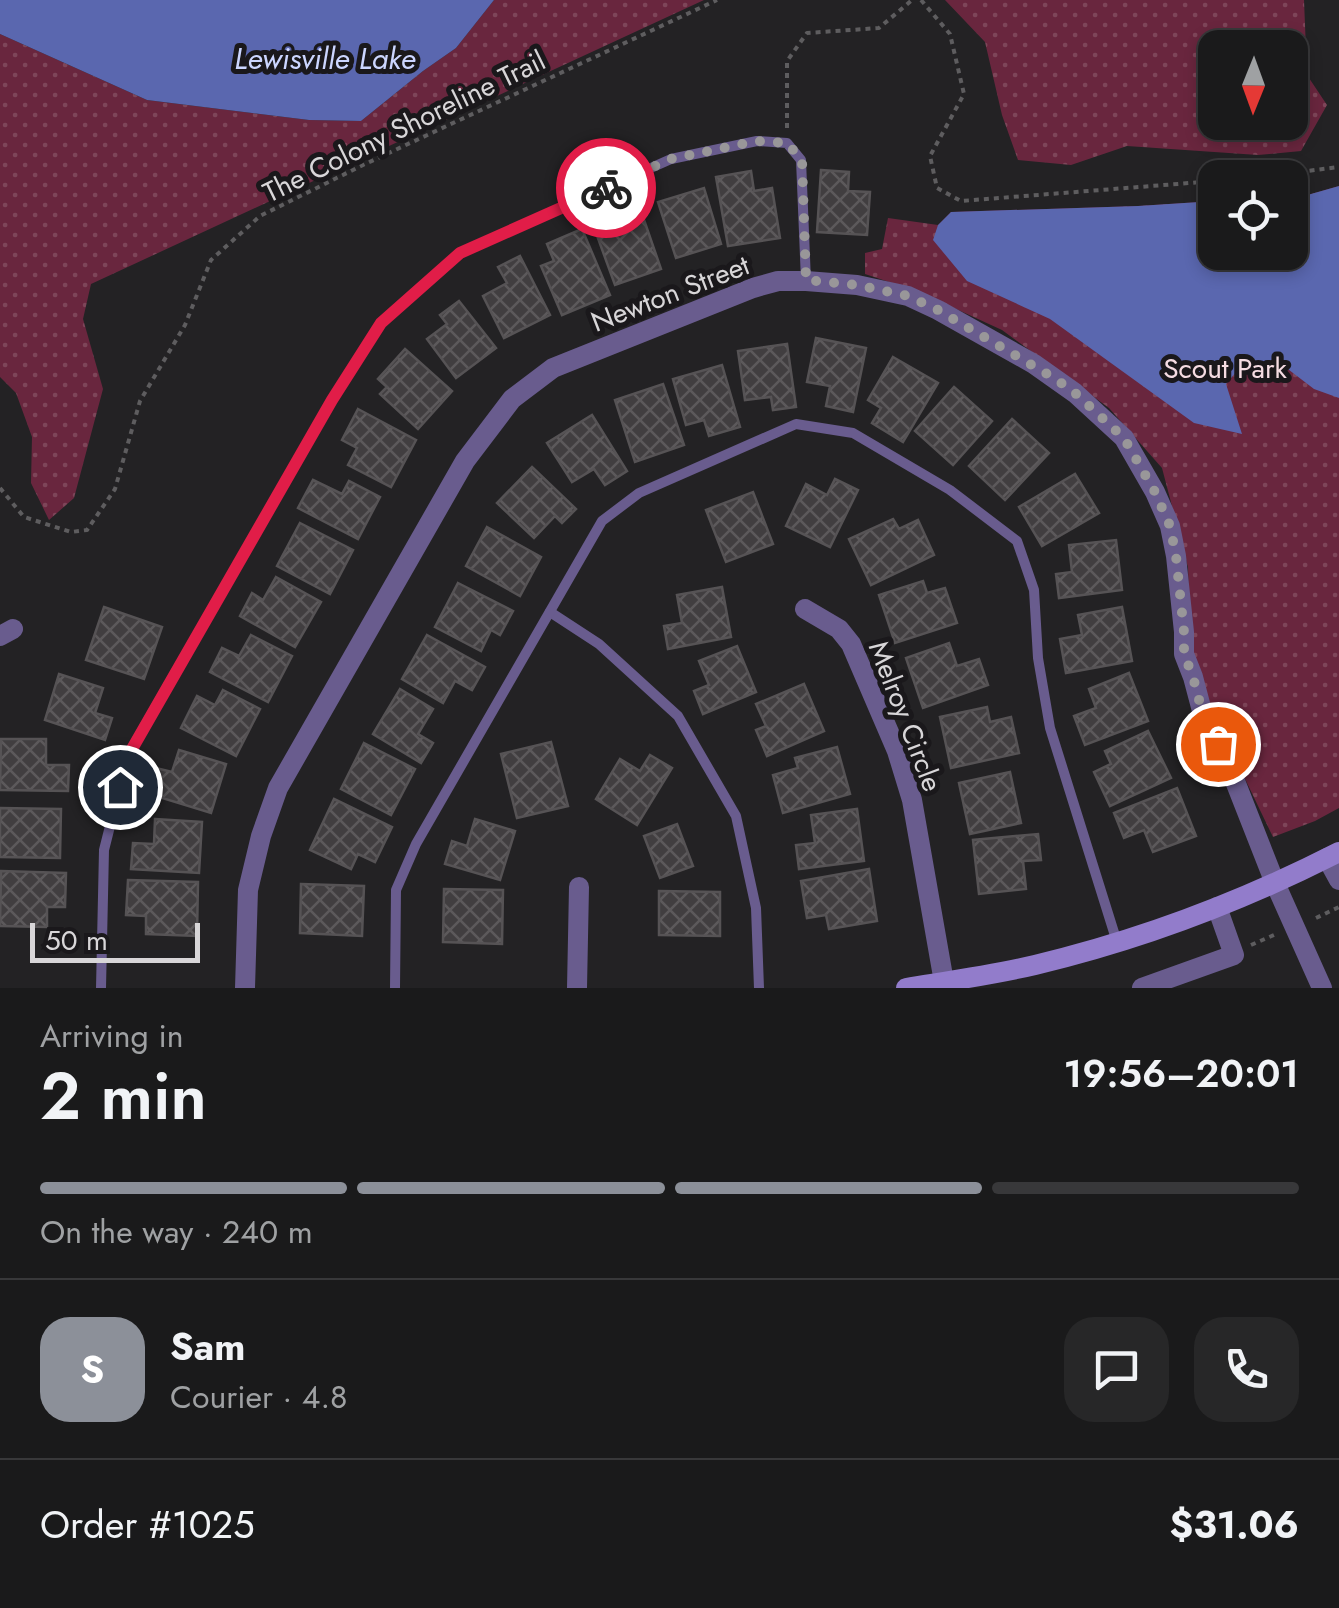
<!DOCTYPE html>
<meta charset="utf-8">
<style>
:root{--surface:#1a1a1b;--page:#272728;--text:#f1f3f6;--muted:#9fa1a3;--line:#38383a;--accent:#8c9099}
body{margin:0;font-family:Jost,sans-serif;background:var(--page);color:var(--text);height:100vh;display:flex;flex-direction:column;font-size:38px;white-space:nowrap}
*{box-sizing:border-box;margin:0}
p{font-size:32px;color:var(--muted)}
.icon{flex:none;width:55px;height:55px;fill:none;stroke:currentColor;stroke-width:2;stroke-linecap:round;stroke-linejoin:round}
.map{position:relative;height:988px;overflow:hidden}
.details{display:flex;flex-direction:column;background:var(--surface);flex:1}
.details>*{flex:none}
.needle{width:65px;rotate:181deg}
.controls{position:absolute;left:1198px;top:30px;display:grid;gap:20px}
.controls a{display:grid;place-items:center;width:110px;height:110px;border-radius:20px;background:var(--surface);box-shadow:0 5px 15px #0003,0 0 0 2px var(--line);font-size:50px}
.scale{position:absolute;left:30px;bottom:25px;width:170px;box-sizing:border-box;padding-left:10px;border:5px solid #d8d6d8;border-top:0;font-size:28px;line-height:35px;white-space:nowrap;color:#d8d6d8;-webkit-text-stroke:8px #1a181b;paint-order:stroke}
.pin{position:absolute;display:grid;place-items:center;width:85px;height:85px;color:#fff;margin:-42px;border:5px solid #fff;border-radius:50%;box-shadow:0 2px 10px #0007}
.courier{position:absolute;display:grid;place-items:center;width:100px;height:100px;margin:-50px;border:8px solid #e11d48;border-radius:50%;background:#fff;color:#222;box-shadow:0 2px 12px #0007}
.head em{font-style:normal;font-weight:600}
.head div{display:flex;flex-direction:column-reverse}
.head{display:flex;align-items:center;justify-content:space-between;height:170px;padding:0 40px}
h1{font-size:65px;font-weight:600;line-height:75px}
.bar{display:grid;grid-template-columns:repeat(4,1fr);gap:15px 10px;align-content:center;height:120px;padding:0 40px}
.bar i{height:12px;border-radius:8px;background:var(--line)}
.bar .active{background:var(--accent)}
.bar p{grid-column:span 4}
.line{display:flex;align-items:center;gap:25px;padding:0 40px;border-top:2px solid var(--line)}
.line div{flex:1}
.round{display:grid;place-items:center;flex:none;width:105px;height:105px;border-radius:30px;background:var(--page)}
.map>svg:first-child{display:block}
.grass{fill:url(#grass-dots);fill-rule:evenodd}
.water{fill:#5a67af}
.building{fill:url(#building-cross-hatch);stroke:#565355;stroke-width:2.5}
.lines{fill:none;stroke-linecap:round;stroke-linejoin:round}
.path{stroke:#5e5d5f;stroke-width:4;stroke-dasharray:5 5;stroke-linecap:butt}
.service{stroke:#695c8e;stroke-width:10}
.minor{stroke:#695c8e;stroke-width:20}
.secondary{stroke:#927ccb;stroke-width:20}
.done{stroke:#999799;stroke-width:10;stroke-dasharray:0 18}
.route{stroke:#e11d48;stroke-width:12}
.labels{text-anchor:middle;stroke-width:10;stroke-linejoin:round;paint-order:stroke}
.street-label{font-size:28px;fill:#d8d6d8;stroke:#1a181b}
.park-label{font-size:28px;fill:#f5dce2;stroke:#1a181b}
.water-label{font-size:30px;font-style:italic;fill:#ccd6ff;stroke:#1a181b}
</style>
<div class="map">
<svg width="1339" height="988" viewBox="0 0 1339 988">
<defs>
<pattern id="grass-dots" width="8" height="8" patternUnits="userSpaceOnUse" patternTransform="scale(2.5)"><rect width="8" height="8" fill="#69263e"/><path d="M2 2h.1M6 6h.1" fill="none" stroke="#7e4559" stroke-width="1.8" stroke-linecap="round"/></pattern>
<pattern id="building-cross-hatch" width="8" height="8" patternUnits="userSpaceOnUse" patternTransform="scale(2.5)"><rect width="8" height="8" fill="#413e40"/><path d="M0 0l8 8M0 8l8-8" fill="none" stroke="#5c595b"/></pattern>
</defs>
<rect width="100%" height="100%" fill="#232224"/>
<g class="grass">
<path d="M494,0H704L91,284L83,319L103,389L74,498L49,520L31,483L32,437L16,393L0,377V34L147,100L309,120L361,121L423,71L456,48Z"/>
<path d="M945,0H1304L1307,75L1327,105L1301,151L1258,155L1127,146L1071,165L1018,160L1002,115L985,42ZM1215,48H1290V122H1215Z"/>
<path d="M1339,186V808L1315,821L1273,837L1210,706L1190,642L1188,567L1162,468L1109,408L1002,330L919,292L865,274V253L882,249L888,218L938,225L951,212L1138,206L1215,201V252H1290V197L1304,196Z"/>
</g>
<g class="water">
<path d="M0,0H494L456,48L423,71L361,121L309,120L147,100L0,34Z"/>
<path d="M1339,186V398L1314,389L1276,360L1243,364L1226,384L1242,434L1194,423L1050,319L967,281L933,240L938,225L951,212L1138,206L1215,201V252H1290V197L1304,196Z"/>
</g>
<g class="building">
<path d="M821,170L849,172L848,191L870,192L867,235L817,232Z"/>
<path d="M751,171L754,191L772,188L780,238L728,246L716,177Z"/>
<path d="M704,188L721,244L676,258L658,202Z"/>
<path d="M642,214L661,269L615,285L595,230Z"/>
<path d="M582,229L610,295L562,315L541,266L554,261L547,244Z"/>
<path d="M520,256L550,315L504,338L483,296L507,283L498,267Z"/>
<path d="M459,301L496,348L456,378L427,339L447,324L440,315Z"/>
<path d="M816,338L866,348L853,412L826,406L830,386L807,382Z"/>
<path d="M787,344L796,407L773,410L771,397L745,400L738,351Z"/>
<path d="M405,349L452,391L418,429L380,394L387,387L378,379Z"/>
<path d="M893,357L938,383L903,442L872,423L881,408L868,400Z"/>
<path d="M722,365L740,427L709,436L704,420L686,425L673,379Z"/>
<path d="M663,384L684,445L635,462L615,400Z"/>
<path d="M954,387L992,421L953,465L915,431Z"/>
<path d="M358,409L416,440L391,487L348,465L357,448L342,440Z"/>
<path d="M592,415L627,471L605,485L594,469L572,482L547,443Z"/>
<path d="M1012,419L1049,453L1005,500L969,466Z"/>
<path d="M532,467L576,509L562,523L555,516L534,538L497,503Z"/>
<path d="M1075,474L1099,513L1042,546L1019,507Z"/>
<path d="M835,479L858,490L830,547L786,526L806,484L827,495Z"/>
<path d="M313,480L342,494L349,481L380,497L358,539L298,508Z"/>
<path d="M753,492L773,544L726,562L706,510Z"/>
<path d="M893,519L899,529L918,520L934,555L871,585L849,539Z"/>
<path d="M300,523L353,550L330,594L277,566Z"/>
<path d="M487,527L541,557L520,596L466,566Z"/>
<path d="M1116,540L1122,590L1059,598L1056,574L1072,572L1069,545Z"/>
<path d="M276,577L321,602L295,647L240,616L252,593L263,600Z"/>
<path d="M923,581L927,593L945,588L957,623L895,643L879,595Z"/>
<path d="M458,583L513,611L500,635L491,630L481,651L435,627Z"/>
<path d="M722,587L731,637L668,649L664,626L682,623L677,595Z"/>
<path d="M104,607L162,627L144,679L86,660Z"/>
<path d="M1122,607L1132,661L1066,673L1060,639L1082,635L1078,615Z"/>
<path d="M251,635L292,656L268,702L210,672L222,648L239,656Z"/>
<path d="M427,635L485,667L472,690L455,681L443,703L402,679Z"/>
<path d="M949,643L957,666L979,659L988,685L923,708L906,658Z"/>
<path d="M737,646L756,692L703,714L694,691L709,685L699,661Z"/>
<path d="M1129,673L1148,721L1085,745L1074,716L1096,708L1089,689Z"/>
<path d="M59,674L103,688L95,713L112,718L105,740L45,720Z"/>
<path d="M804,684L824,731L767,756L756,730L766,726L756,704Z"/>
<path d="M400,689L433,709L418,734L433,743L421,763L373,734Z"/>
<path d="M223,690L260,709L236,756L181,728L197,696L215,705Z"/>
<path d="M987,707L990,722L1011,717L1019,753L951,768L940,717Z"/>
<path d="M1148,731L1171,778L1110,806L1094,772L1111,764L1105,751Z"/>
<path d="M1,739H46V765H69L68,791L0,790Z"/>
<path d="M551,742L568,806L517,818L501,754Z"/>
<path d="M364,743L415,769L391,815L341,789Z"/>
<path d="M837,747L850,794L783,813L773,775L798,768L795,758Z"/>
<path d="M179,750L226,764L211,813L149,794L156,768L172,772Z"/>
<path d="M650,755L672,768L637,825L596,799L620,759L640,771Z"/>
<path d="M1010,772L1021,823L970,834L959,783Z"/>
<path d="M1177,788L1196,836L1153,852L1144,830L1124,838L1114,813Z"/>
<path d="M334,799L392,827L375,862L358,854L351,869L310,850Z"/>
<path d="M0,808L61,809L60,858L0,857Z"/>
<path d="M857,809L864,861L799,869L796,845L815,843L811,815Z"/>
<path d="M155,819L202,822L199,873L131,869L133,843L154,844Z"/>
<path d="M475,819L515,831L500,880L445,864L452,841L467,846Z"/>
<path d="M677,824L693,866L660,878L644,836Z"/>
<path d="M1038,834L1041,860L1023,861L1026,889L979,894L973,840Z"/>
<path d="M869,869L877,921L829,929L826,915L807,918L801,881Z"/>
<path d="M1,871L66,873L65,907H47V927L0,926Z"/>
<path d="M128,880L198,882L197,936L146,934V916L126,915Z"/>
<path d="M301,884L364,886L362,936L300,933Z"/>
<path d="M444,889L503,890L502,944L443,942Z"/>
<path d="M659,891L720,892V936L659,935Z"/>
</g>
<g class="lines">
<g class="path">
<path d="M921,0L950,34L964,94L930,156L937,188L961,201L1215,181"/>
<path d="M787,128V61L807,33L879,28L912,0"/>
<path d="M1250,178L1339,167"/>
<path d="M0,488L24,517L71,532L87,530L115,489L140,401L185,325L211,260L260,216L363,165L717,0"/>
<path d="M1316,918L1339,907"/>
<path d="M1251,945L1274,935"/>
</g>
<g class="service">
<path d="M550,612L599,644L678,716L736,816L756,908L759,988"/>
<path d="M101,988L104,850L128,755L332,400L381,323L460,253L671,159L757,141L787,143L801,160L806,281"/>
<path d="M395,988L396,890L416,844L602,521L639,493L796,424L853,433L950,490L1017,541L1034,590L1038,658L1050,728L1117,942"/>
</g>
<g class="minor">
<path d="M805,609L839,629L851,644L897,751L912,800L944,982"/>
<path d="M0,636L13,629"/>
<path d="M1327,858L1339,880"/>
<path d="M245,988L248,890L261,836L278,788L465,461L512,399L553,368L753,288L778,281H806L857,285L908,296L938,310L1034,364L1075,393L1124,438L1155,492L1170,526L1176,556L1184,632V654L1193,677L1202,711L1233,776L1275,883L1322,988"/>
<path d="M577,988L579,887"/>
<path d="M1142,988L1234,955L1217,907"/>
</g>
<path class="secondary" d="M906,988C949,981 993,975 1035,965C1140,940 1243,901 1339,852"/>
</g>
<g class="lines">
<path class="done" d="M606,188L671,159L757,141L787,143L802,160L806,280L857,285L908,296L938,310L1054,378L1074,392L1124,438L1155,492L1170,526L1176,556L1184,632V654L1193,677L1202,711L1218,744"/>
<path class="route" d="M120,787L128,756L332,400L381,323L460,253L606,188"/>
</g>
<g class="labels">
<g class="street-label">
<text transform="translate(404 126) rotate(-26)" y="10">The Colony Shoreline Trail</text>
<text transform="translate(670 293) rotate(-21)" y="10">Newton Street</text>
<text transform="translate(906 716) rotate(69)" y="10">Melroy Circle</text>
</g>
<g class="park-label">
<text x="1225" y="378">Scout Park</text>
</g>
<g class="water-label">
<text x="325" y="69">Lewisville Lake</text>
</g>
</g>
</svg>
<div class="controls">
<a><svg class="needle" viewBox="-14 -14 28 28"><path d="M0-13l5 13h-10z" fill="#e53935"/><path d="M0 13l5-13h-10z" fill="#9fa1a3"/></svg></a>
<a><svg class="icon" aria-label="locate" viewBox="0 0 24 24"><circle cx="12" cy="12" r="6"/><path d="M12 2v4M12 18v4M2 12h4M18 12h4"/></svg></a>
</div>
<div class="scale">50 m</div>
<div class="pin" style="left:1218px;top:744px;background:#ea580c"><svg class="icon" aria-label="bag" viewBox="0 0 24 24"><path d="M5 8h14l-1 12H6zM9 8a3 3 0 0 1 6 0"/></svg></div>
<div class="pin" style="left:120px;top:787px;background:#1f2937"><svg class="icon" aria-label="home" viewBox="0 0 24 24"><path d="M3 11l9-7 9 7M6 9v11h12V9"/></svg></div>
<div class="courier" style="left:606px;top:188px"><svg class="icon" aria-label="bike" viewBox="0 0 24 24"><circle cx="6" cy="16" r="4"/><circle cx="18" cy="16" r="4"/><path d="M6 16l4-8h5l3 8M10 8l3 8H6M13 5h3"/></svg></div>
</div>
<section class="details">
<div class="head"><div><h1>2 min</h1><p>Arriving in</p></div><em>19:56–20:01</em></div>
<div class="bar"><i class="active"></i><i class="active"></i><i class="active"></i><i></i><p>On the way · 240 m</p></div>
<div class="line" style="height:180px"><b class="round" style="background:var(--accent);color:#fff">S</b><div><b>Sam</b><p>Courier · 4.8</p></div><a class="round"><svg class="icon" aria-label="chat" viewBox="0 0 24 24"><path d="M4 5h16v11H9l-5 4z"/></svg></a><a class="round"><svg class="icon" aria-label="phone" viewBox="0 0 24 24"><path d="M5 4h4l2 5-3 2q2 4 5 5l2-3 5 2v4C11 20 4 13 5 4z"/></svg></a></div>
<div class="line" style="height:130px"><div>Order #1025</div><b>$31.06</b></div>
</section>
